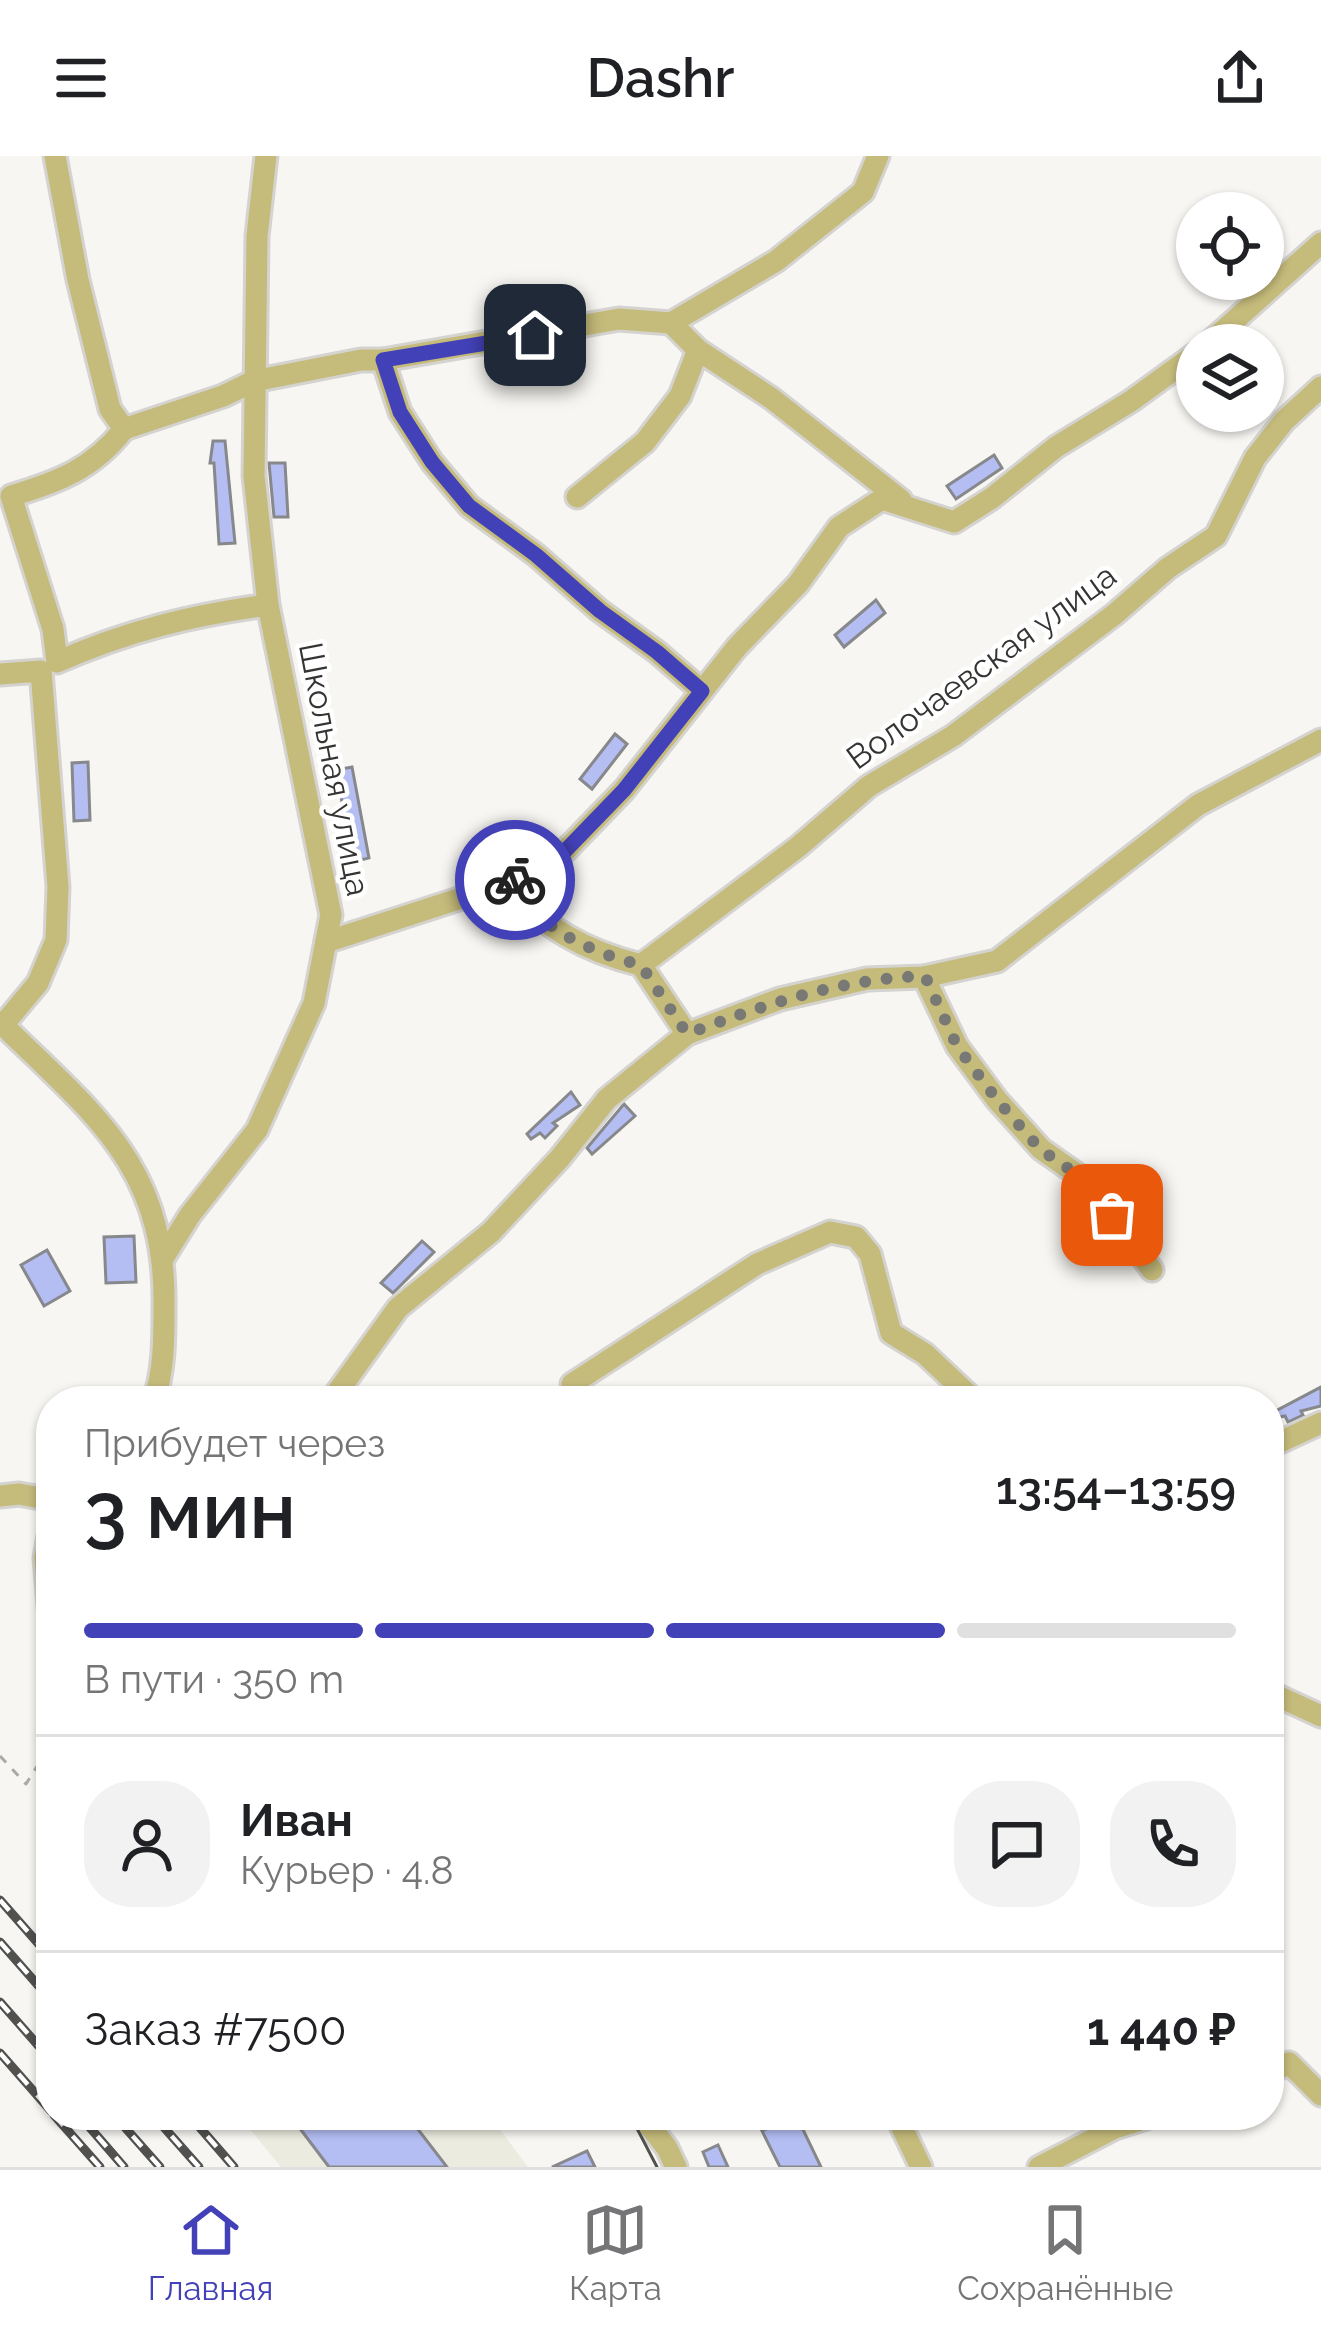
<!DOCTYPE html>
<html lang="ru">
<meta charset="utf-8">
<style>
:root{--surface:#fff;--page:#f2f2f2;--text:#202124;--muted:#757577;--line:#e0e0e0;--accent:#4341b7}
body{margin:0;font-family:Raleway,sans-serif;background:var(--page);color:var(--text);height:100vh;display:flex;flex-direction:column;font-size:45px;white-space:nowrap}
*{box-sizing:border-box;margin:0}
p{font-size:39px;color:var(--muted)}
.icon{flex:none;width:66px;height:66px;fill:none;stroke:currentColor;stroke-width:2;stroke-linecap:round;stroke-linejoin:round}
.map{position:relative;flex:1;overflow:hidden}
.panel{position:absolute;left:36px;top:1230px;width:1248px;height:744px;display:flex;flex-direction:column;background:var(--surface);border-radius:48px;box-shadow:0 3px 9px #0004}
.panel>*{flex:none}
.tools{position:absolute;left:1176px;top:36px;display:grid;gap:24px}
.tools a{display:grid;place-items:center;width:108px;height:108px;border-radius:50%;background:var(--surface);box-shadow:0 3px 9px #0004;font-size:60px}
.pin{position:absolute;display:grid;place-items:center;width:102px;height:102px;color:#fff;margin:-51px;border-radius:24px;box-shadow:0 6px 18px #0006}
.courier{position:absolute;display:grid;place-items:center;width:120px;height:120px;margin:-60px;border:9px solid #4341b7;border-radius:50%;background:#fff;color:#222;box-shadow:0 3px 15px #0007}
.overview em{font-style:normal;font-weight:600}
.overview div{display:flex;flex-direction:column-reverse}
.overview{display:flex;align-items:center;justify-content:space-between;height:204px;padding:0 48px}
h1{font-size:78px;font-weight:600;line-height:90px}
.bar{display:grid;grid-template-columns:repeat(4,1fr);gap:18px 12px;align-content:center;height:144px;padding:0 48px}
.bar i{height:15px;border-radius:9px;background:var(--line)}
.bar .selected{background:var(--accent)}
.bar p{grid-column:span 4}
.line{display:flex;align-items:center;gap:30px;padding:0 48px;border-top:3px solid var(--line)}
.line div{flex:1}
.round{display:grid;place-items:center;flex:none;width:126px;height:126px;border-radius:48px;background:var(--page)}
header{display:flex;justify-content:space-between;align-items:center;height:156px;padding:0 48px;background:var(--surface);font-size:54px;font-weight:600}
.tabs{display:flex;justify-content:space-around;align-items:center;height:168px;border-top:3px solid var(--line);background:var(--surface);font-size:33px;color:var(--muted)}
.tabs a{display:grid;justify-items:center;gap:6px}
.tabs .selected{color:var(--accent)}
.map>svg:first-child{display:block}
.built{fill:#ecebdf}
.building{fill:#b4bef3;stroke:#87888c;stroke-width:3}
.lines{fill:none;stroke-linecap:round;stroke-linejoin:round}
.minor-casing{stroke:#d4d3cf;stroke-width:27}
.path{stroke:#a9a9a5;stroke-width:3;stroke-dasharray:9 9;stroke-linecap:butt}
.minor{stroke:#c5bb7b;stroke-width:21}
.tram{stroke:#51514f;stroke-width:3}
.rail-casing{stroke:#51514f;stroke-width:9}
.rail{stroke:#fff;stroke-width:4.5;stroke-dasharray:14;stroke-linecap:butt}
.done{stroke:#787875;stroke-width:12;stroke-dasharray:0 21.6}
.route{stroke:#4341b7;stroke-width:15}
.labels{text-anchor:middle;stroke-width:9;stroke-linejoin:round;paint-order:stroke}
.street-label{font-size:33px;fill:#343432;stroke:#fff}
</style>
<header><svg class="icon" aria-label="menu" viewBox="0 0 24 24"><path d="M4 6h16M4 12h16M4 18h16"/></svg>Dashr<svg class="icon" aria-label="share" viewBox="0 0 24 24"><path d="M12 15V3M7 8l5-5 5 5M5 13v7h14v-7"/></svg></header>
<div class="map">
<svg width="1321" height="2011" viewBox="0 0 1321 2011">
<rect width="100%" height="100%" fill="#f7f6f2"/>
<path class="built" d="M238,1959H489L528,2011H281Z"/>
<g class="building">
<path d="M213,285H225L235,387L219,388L214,307H210Z"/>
<path d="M994,299L1002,312L956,343L947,330Z"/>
<path d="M269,307H285L288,361H274Z"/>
<path d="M876,444L885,457L844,491L835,479Z"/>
<path d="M615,578L627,588L592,633L580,623Z"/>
<path d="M88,606L90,664L74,665L72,607Z"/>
<path d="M352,611L369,702L353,706L336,614Z"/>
<path d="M571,936L580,949L553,967L557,970L545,982L540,977L531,983L527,978Z"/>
<path d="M624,948L635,960L592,998L587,992Z"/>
<path d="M134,1080L136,1126L106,1127L104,1081Z"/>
<path d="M422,1085L434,1096L393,1137L381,1127Z"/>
<path d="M47,1094L70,1135L44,1150L21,1109Z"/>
<path d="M1321,1231V1250L1301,1255L1303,1259L1288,1266L1285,1260L1275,1262L1272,1257Z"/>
<path d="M304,1959H407L447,2011H329L295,1966Z"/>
<path d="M796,1959L821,2011H780L762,1975Z"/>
<path d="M718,1989L728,2011H709L703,1996Z"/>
<path d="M587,1995L595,2011H552Z"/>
</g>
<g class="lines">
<defs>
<g id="minor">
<path d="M55,0L78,124L110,253L124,273C93,313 58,326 11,340L53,473L57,506C127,475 192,459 268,449"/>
<path d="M671,167L698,194L771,242L901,344"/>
<path d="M1207,189L1321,87"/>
<path d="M383,204L400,256L432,306L469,350L536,399L600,455L657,496L702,535"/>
<path d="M124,273L223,240L254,225L361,204H383L619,163L671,167L776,105L863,36L878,0"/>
<path d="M577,341L645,286L680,240L698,194"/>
<path d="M0,518L41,515L58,731L56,784L38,827L3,869"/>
<path d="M511,726C535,771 592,797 641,809L687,878"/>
<path d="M326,786L511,726L566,694L624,634L737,491L798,428L839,371L882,343L954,366L992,342L1056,291L1131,245L1197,197"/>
<path d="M641,809L798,691L869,630L953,580L1115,458L1168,412L1216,380L1255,302L1284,265L1321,231"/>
<path d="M924,821L957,890L997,944L1041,993L1088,1026L1152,1114"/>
<path d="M0,866C93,958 167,1009 164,1153C164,1185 164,1214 154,1245"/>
<path d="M162,1104L190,1059L257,974L314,847L331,759L268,449L254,320L257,80L266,0"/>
<path d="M572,1228L757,1108L830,1076L856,1081L870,1098L891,1177L925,1198L975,1245"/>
<path d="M331,1245L398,1152L491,1076L560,1002L607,943L687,878L780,843L867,823L924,821L997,805L1198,649L1321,584"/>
<path d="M1269,1291L1321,1267"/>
<path d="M0,1340L19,1338L51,1344"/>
<path d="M51,1369L45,1402L51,1473"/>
<path d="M1269,1536L1321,1560"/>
<path d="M1269,1917L1289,1907L1321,1939"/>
<path d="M641,1959L667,1992L676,2011"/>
<path d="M896,1959L921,2011"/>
<path d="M1039,2011L1115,1972L1156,1959"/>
</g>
</defs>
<use href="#minor" class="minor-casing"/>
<path class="path" d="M0,1600L26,1628L51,1588"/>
<use href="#minor" class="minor"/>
<path class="tram" d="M630,1959L657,2011"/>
<defs>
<g id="rail">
<path d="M0,1744L51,1802"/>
<path d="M0,1786L51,1844"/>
<path d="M0,1846L51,1904"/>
<path d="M0,1897L51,1955"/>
<path d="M54,1959L100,2011"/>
<path d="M79,1959L124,2011"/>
<path d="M114,1959L160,2011"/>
<path d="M153,1959L199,2011"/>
<path d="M189,1959L234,2011"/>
</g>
</defs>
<use href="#rail" class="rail-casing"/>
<use href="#rail" class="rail"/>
</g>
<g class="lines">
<path class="done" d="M515,724L511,726C535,771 592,797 641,809L687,878C767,848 838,823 925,820L957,890L997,944L1040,993L1088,1026L1112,1059"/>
<path class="route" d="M515,724L566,694L624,634L702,535L657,496L600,455L536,399L469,350L432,306L400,256L383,204L535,179"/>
</g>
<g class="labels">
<g class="street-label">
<text transform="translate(981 510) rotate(-36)" y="12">Волочаевская улица</text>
<text transform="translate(335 613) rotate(79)" y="12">Школьная улица</text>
</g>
</g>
</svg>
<div class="tools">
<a><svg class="icon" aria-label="locate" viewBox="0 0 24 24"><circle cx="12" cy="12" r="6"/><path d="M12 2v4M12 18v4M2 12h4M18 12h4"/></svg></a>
<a><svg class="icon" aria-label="layers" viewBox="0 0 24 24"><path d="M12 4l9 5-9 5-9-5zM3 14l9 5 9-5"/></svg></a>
</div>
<div class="pin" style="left:1112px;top:1059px;background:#ea580c"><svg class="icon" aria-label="bag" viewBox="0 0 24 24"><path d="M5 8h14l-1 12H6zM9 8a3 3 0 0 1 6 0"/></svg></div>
<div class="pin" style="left:535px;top:179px;background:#1f2937"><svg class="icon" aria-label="home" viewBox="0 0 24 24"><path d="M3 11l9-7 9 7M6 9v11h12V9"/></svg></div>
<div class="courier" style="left:515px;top:724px"><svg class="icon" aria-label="bike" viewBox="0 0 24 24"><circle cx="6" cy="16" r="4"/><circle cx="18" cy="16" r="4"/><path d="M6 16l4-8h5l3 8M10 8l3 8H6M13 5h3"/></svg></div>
<section class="panel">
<div class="overview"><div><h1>3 мин</h1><p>Прибудет через</p></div><em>13:54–13:59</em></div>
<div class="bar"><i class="selected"></i><i class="selected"></i><i class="selected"></i><i></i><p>В пути · 350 m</p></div>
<div class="line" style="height:216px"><a class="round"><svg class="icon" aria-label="person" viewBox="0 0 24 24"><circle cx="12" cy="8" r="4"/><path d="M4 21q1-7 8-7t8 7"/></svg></a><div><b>Иван</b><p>Курьер · 4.8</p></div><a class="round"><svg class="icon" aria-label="chat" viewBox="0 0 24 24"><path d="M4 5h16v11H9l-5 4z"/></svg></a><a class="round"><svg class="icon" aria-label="phone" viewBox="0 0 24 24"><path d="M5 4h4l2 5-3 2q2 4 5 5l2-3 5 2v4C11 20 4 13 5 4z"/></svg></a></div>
<div class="line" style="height:156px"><div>Заказ #7500</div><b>1 440 ₽</b></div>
</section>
</div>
<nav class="tabs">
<a class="selected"><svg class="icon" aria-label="home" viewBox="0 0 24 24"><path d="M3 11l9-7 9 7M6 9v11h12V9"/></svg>Главная</a>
<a><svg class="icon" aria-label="map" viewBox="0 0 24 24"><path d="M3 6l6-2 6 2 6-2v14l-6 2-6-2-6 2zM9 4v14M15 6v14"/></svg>Карта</a>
<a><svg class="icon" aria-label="saved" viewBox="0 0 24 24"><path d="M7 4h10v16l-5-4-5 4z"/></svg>Сохранённые</a>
</nav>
